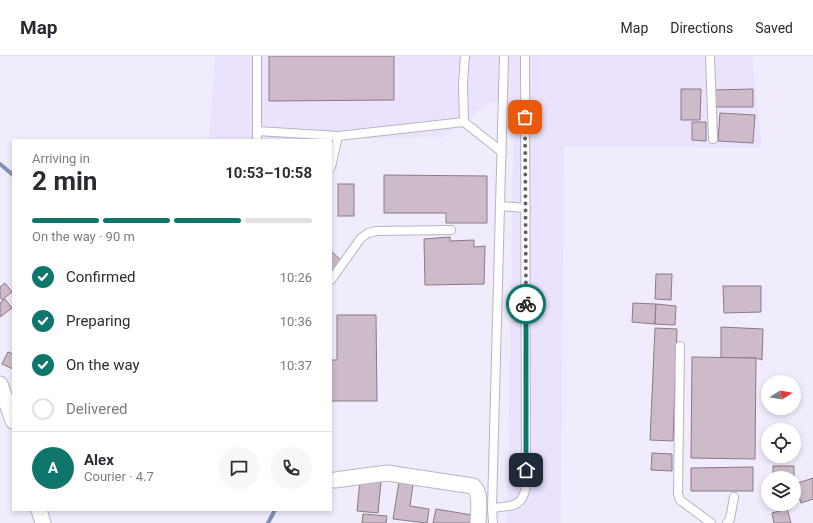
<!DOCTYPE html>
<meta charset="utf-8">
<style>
:root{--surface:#fff;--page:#f7f7f7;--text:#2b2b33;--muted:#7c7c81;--line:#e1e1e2;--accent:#0f766e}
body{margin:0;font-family:Roboto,sans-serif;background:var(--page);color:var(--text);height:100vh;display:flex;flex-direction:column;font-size:15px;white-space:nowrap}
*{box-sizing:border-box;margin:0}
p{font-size:13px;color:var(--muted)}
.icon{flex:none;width:22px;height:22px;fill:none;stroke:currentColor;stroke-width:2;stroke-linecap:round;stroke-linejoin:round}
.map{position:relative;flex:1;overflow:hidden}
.panel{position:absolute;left:12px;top:83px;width:320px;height:372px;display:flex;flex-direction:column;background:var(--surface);border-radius:0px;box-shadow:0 2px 6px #0003}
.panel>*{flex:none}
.needle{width:26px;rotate:79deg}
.fabs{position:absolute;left:761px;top:319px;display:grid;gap:8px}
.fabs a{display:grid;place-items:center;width:40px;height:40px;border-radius:50%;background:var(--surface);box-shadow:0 2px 6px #0003;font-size:20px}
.pin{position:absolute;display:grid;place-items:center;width:34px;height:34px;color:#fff;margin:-17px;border-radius:8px;box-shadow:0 2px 6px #0006}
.courier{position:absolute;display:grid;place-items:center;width:40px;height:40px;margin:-20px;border:3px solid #0f766e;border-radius:50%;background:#fff;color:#222;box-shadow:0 1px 5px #0007}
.head em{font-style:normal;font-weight:700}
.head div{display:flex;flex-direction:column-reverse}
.head{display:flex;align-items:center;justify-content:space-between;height:68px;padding:0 20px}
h1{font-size:26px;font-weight:700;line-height:30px}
.bar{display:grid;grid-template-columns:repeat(4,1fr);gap:6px 4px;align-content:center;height:48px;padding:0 20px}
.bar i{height:5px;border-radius:3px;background:var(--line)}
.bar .current{background:var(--accent)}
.bar p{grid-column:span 4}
.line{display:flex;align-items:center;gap:10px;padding:0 20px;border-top:1px solid var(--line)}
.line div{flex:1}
.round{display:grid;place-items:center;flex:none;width:42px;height:42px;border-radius:21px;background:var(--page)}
ol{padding:0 20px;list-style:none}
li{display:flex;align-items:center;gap:12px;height:44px}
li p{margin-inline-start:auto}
li .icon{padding:4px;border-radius:50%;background:var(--accent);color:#fff;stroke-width:4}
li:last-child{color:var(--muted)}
li i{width:22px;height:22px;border:2px solid var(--line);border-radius:50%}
header{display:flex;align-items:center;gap:24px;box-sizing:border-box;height:56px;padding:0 20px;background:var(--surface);border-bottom:1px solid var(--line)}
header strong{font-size:19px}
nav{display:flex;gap:22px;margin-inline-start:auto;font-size:14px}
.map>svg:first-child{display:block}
.built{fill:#ebe3fe}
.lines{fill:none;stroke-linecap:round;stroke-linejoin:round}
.stream{stroke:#7f92b7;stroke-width:4}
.building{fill:#cdbbc9;stroke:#897986}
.lane-casing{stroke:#b8b3c6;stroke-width:10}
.street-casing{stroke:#b8b3c6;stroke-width:17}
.lane{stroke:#fff;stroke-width:8}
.street{stroke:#fff;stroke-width:15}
.done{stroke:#63606a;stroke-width:4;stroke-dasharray:0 7.2}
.route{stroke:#0f766e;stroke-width:5}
</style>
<header>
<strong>Map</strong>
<nav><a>Map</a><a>Directions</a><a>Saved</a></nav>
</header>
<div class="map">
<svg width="813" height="467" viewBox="0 0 813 467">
<rect width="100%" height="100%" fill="#f1ecfc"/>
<path class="built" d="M215,0H752L762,92L564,91L561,467H507L514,49L490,46L443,81L319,84H209Z"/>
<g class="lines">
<g class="stream">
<path d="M0,108L13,119"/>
<path d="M268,467L275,454"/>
</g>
</g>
<g class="building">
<path d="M269,0H394V44L269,45Z"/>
<path d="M681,33H701L700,64H681Z"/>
<path d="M753,33V51H713V34Z"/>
<path d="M720,57L755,59L753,87L718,85Z"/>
<path d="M692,66H706V85L692,84Z"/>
<path d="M384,119L487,120V167H446V157H384Z"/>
<rect x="338" y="128" width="16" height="32"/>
<path d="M450,181V185L474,184V191L485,190L484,228L425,229L424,183Z"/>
<path d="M331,195L343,206L331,219Z"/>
<path d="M656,218H672L671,244L655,243Z"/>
<path d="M5,227L12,236L2,244L0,241V231Z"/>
<path d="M723,230H761V256L724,257Z"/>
<path d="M5,243L12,252L0,261V247Z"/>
<path d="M633,247L656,248L655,268L632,266Z"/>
<path d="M656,248L676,250L675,269L655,268Z"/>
<path d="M337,259H376L377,345H331V304H337Z"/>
<path d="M721,271L763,273L762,304L756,302H721Z"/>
<path d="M655,272L677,273L673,385L650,384Z"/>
<path d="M8,296L13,298V313L2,308Z"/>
<path d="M692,301L756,302L755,403L691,402Z"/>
<path d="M652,397L672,398V415L651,414Z"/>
<path d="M773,410H794V422L773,421Z"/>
<path d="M753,411V435H691V412Z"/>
<path d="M813,422V443L801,447L795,428Z"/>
<path d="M360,424L381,426L378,457L357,455Z"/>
<path d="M399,426L413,428L410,450L429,453L427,467L393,463Z"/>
<path d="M436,453L472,459L470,467H433Z"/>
<path d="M787,453L791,467H774L772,457Z"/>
<path d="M363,458L387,460L386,467H362Z"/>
</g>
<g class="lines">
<defs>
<g id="lane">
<path d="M465,0L463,28L464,66L502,96"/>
<path d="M710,0L713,83"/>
<path d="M257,75L338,80L464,66"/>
<path d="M257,84V0"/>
<path d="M331,111L338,80"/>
<path d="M500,150L526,152"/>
<path d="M331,224L361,182L368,177L376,175L451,174"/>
<path d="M680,290L678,438L680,444L711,467"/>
<path d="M492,452C510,450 523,452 526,430L525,0"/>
<path d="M493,467L492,452L504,0"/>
<path d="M727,467L730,463L734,441"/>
</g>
<g id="street">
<path d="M0,328L13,365"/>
<path d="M335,424L387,417L473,430C482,437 478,456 478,467"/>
<path d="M39,454L43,467"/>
</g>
</defs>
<use href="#lane" class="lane-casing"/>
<use href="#street" class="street-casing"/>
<use href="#lane" class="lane"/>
<use href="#street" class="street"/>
</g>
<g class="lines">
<path class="done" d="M525,61L526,248"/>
<path class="route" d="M526,248V414"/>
</g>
</svg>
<div class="fabs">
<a><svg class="needle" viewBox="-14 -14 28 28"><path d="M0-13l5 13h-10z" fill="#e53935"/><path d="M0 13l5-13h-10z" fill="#7c7c81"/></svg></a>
<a><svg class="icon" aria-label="locate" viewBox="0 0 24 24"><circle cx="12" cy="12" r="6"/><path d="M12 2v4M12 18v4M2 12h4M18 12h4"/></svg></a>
<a><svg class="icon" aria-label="layers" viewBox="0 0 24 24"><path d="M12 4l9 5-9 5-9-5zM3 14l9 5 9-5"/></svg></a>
</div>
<div class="pin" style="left:525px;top:61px;background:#ea580c"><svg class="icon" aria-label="bag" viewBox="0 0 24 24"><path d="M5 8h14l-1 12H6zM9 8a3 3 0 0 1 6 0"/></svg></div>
<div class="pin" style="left:526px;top:414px;background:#1f2937"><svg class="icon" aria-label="home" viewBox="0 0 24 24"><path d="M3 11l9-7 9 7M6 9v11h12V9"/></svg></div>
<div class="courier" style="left:526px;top:248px"><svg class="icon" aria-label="bike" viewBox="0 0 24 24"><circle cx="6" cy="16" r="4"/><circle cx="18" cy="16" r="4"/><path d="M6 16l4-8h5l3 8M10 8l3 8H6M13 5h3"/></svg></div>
<section class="panel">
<div class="head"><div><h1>2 min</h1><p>Arriving in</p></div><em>10:53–10:58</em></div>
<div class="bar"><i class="current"></i><i class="current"></i><i class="current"></i><i></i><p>On the way · 90 m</p></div>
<ol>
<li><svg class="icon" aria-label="check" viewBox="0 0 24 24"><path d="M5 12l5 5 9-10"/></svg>Confirmed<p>10:26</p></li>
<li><svg class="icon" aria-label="check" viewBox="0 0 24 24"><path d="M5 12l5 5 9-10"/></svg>Preparing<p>10:36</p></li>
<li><svg class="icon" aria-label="check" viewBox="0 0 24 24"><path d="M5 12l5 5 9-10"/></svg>On the way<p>10:37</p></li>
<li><i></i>Delivered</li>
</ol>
<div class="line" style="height:72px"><b class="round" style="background:var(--accent);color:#fff">A</b><div><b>Alex</b><p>Courier · 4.7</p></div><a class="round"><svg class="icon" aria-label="chat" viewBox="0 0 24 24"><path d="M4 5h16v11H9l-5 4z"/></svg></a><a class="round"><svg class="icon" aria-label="phone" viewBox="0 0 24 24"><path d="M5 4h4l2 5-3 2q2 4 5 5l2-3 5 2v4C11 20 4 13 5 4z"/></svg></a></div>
</section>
</div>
